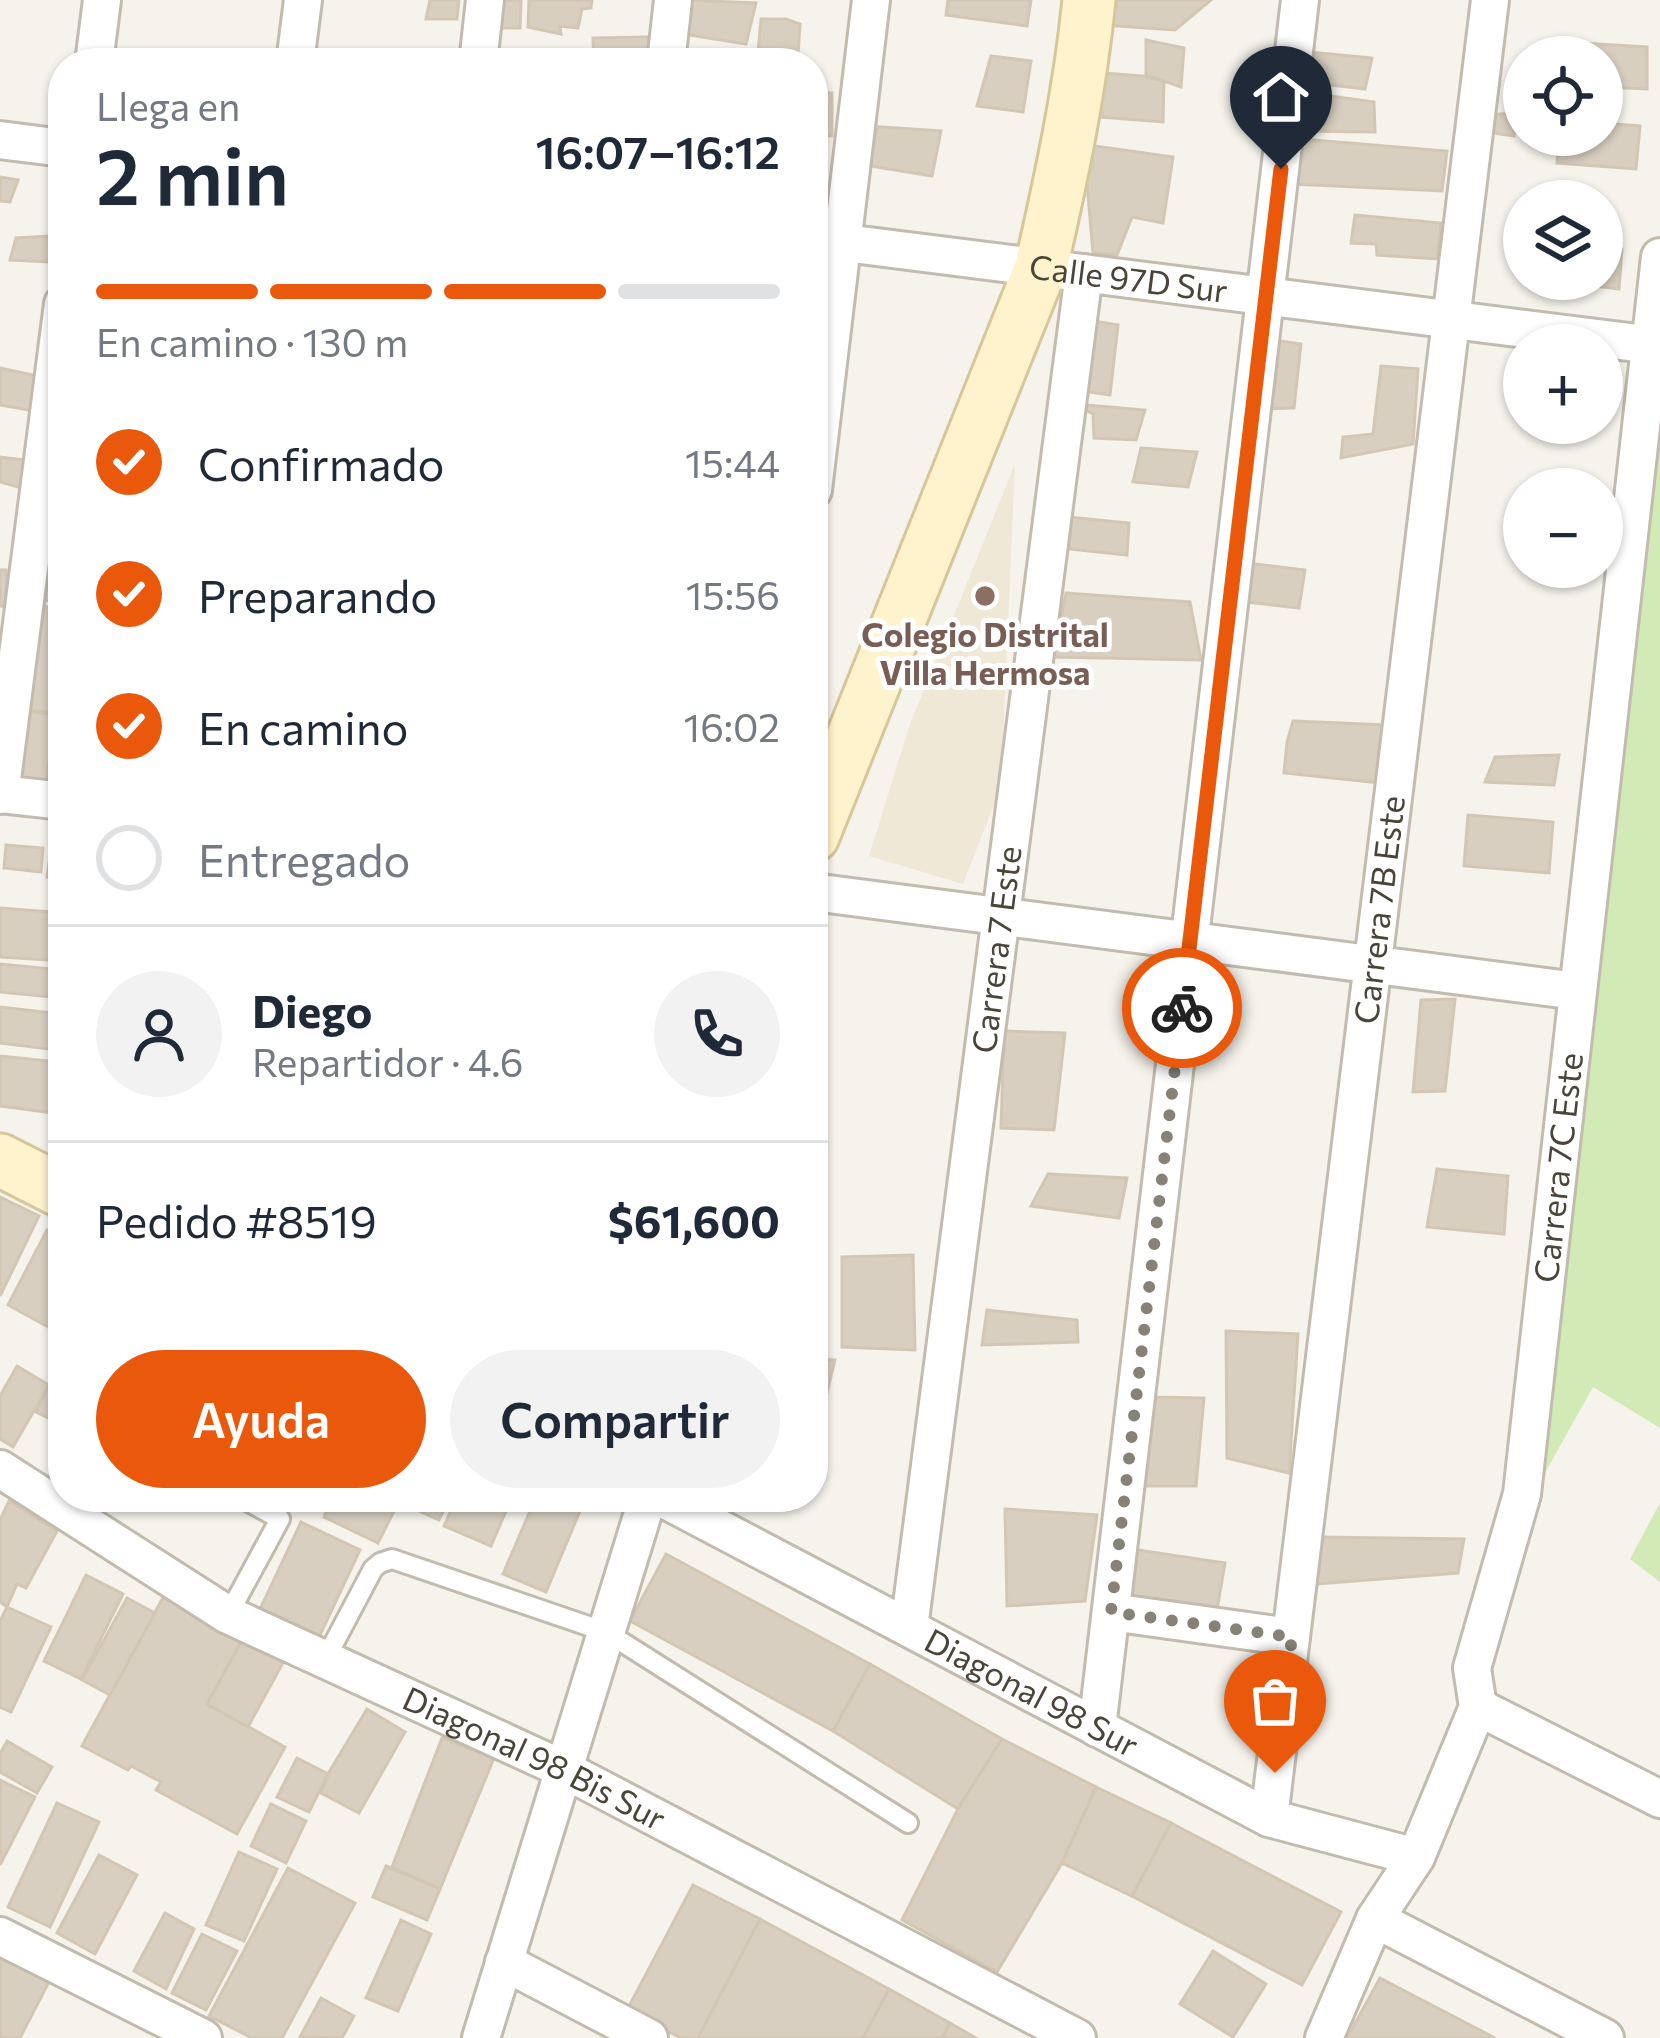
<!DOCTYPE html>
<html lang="es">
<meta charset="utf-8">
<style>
:root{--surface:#fff;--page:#f2f2f3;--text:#1f2937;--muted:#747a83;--line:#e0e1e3;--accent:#ea580c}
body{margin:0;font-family:Commissioner,sans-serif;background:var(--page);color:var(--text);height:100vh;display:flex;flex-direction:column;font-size:45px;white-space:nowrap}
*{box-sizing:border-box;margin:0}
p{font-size:39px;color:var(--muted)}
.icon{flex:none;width:66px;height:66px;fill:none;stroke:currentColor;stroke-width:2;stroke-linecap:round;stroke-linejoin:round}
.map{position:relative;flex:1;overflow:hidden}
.drawer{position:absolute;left:48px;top:48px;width:780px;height:1464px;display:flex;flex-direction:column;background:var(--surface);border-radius:48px;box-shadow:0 3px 9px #0004}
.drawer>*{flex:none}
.buttons{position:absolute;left:1503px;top:36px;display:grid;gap:24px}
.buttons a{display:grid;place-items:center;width:120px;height:120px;border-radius:50%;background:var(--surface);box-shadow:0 3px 9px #0004;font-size:60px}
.pin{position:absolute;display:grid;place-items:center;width:102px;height:102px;color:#fff;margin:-123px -51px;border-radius:50% 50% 50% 0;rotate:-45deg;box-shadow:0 0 12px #0007}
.pin .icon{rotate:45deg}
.courier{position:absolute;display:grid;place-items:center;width:120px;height:120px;margin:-60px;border:9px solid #ea580c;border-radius:50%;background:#fff;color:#222;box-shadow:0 3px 15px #0007}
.overview em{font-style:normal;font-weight:600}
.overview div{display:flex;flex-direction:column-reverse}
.overview{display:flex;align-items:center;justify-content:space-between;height:204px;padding:0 48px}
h1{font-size:78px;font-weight:600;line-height:90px}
.bar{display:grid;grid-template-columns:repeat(4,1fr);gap:18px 12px;align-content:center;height:144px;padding:0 48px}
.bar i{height:15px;border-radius:9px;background:var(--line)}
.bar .current{background:var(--accent)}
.bar p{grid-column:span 4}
.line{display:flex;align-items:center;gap:30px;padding:0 48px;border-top:3px solid var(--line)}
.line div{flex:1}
.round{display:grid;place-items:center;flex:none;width:126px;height:126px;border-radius:63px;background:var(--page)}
ol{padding:0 48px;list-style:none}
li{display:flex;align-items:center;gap:36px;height:132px}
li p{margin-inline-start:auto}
li .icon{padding:12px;border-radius:50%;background:var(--accent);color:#fff;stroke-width:4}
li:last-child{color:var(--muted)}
li i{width:66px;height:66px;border:6px solid var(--line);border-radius:50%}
.action{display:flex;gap:24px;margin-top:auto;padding:24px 48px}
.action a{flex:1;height:138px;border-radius:72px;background:var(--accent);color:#fff;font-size:48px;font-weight:600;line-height:138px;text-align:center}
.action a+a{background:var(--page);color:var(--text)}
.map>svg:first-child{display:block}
.education{fill:#efe8d6}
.green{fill:#d2eab5}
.building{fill:#d8cfc1;stroke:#d3c7b4;stroke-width:3}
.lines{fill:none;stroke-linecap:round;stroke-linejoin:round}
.lane-casing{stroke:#c2bbae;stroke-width:24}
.street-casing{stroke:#c2bbae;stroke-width:42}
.secondary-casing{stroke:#d6c79b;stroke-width:57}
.lane{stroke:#fff;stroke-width:18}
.street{stroke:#fff;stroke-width:36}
.secondary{stroke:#fff3cd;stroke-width:51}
.done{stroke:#878178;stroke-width:12;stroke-dasharray:0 21.6}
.route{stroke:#ea580c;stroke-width:15}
.education-dot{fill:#8d6e63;stroke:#fff;stroke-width:4.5}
.labels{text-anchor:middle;stroke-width:10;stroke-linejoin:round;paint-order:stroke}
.street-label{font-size:33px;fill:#4b4439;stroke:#fff}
.education-label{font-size:33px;font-weight:bold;fill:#785e54;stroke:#fff}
</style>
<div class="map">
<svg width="1660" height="2038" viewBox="0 0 1660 2038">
<rect width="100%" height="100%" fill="#f6f3ec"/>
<path class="education" d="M1015,464L1001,786L963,884L869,856L909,727Z"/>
<g class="green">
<path d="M1660,424V1428L1593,1387L1537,1487Z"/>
<path d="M1660,1503V1582L1630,1559Z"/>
</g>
<g class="building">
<path d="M430,0H459L457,19H426Z"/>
<path d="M496,0H521L520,28H493Z"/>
<path d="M529,0H592L591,8L582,9L578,28L560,26L561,34L528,27Z"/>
<path d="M684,0L756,3L746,44L683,34Z"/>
<path d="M948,0H1031L1027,26L946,15Z"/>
<path d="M1108,0H1211L1175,30L1104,25Z"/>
<path d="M761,19H786L800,24L798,56L758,52Z"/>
<path d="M648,37L653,63H594L593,38Z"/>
<path d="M1146,40L1184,48L1181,87L1146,75Z"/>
<path d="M1581,43L1647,47V89L1602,87V57H1579Z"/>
<path d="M1299,51L1372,58L1365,89L1296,81Z"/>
<path d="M991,56L1031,61L1023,112L977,106Z"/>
<path d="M1103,73L1142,76L1164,81L1163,122L1101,117Z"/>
<path d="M1294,91L1374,102L1375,132L1290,131Z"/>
<path d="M813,93H832V136L813,135Z"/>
<path d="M1517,113L1514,136L1487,132L1489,115Z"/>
<path d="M1602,123L1640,126L1636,169L1557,163L1560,135H1602Z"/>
<path d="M867,126L941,131L932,176L864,165Z"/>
<path d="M1301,139L1447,151L1442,191L1292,184Z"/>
<path d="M1088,145L1173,157L1163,223L1132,217L1117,255L1093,253L1086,172Z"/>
<path d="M813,166L824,167L817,230L813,229Z"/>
<path d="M0,177L18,180L10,202L0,201Z"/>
<path d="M1355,215L1441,223L1437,259L1377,255L1376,244L1351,243Z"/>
<path d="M49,236L50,262L10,260L16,238Z"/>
<path d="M1602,247L1622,249L1619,289L1542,279H1602Z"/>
<path d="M1082,319L1118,325L1110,395L1076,390Z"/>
<path d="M1267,339L1301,344L1294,408L1263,409Z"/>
<path d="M1381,366L1418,369L1413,444L1341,458L1343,437L1373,434Z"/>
<path d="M0,368L37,376L34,411L0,405Z"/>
<path d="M1075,404L1145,410L1136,440L1094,438L1093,414Z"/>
<path d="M1141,448L1197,452L1188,487L1133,482Z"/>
<path d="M0,457L24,460L22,488L0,482Z"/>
<path d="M1059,516L1129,523L1127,555L1069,549L1068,535Z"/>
<path d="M1239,562L1305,570L1299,608L1237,601Z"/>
<path d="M44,565L63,567V602L40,600Z"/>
<path d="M0,570H6L7,607L0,606Z"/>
<path d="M1066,593L1190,602L1201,660L1053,657Z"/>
<path d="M39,606L63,609V714L27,710Z"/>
<path d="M20,710L56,715L45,789L10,784Z"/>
<path d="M61,716H63V795L55,794Z"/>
<path d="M1293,721L1386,725L1381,783L1284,773L1287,742Z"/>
<path d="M1559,755L1554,785L1485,782L1495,757Z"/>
<path d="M1468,815L1553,822L1549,873L1464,866Z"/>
<path d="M52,842L63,843V878L47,877Z"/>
<path d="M6,845L43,848L41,872L4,868Z"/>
<path d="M0,908L63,913V961L0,957Z"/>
<path d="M0,964L63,970V998L0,992Z"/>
<path d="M1455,999L1445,1091L1413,1092L1421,1000Z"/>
<path d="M0,1007L62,1014L58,1050L0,1043Z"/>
<path d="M1004,1031L1065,1033L1054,1130L1001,1128Z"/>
<path d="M0,1056L59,1062L53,1113L0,1106Z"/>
<path d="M1437,1169L1508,1176L1504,1234L1427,1227Z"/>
<path d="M1048,1174L1127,1178L1119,1218L1031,1206Z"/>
<path d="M0,1197L39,1216L0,1296Z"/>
<path d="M47,1230L63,1238V1303L50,1328L8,1305Z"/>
<path d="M913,1255L915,1350L842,1347V1257Z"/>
<path d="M987,1310L1077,1320L1078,1342L982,1345Z"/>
<path d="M1226,1331L1298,1334L1289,1473L1227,1458Z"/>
<path d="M63,1356V1425L36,1412Z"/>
<path d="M813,1359L835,1360L813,1450Z"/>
<path d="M17,1366L49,1385L13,1447L0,1439V1396Z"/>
<path d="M1148,1397L1204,1398L1196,1486H1140Z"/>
<path d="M333,1497H376L396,1507L378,1543L324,1517Z"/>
<path d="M388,1497H450L439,1520Z"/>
<path d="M457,1497H512L491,1546L444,1526Z"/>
<path d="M536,1497H546L580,1511L546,1592L503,1574Z"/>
<path d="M9,1501L57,1531L26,1588L17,1584L7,1607L0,1602V1520Z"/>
<path d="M1005,1509L1097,1515L1085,1601L1007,1606Z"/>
<path d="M301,1522L360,1550L313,1650L254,1622Z"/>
<path d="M1318,1537L1464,1539L1458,1573L1315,1584Z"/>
<path d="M1138,1550L1225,1563L1217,1610L1128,1597Z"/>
<path d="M666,1554L870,1664L833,1731L630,1621Z"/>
<path d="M86,1575L123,1594L81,1679L44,1661Z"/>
<path d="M166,1592L245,1635L207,1704L285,1747L237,1834L156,1790L161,1782L131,1766L128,1770L82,1746Z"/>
<path d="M127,1598L155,1613L110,1695L82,1680Z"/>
<path d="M7,1607L51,1627L11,1712L0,1707V1621Z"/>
<path d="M245,1635L286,1657L248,1727L207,1704Z"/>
<path d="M870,1664L1002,1739L958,1809L833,1731Z"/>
<path d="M367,1709L405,1732L359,1813L321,1793L328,1774Z"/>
<path d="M442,1738L494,1758L440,1889L392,1867Z"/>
<path d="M1002,1739L1096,1787L1062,1863L997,1972L902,1920L958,1809Z"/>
<path d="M7,1741L52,1767L37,1793L0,1772V1754Z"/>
<path d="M297,1758L328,1774L309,1812L277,1797Z"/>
<path d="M0,1780L35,1797L0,1865Z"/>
<path d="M1096,1787L1171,1823L1132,1896L1062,1863Z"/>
<path d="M57,1803L99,1822L50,1927L8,1907Z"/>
<path d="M271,1804L306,1821L286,1863L251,1846Z"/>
<path d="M1171,1823L1341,1912L1302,1985L1132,1896Z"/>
<path d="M239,1852L277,1869L244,1941L206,1925Z"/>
<path d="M99,1855L137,1875L95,1954L57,1933Z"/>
<path d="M386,1866L440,1889L427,1920L373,1897Z"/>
<path d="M288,1868L355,1903L282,2038H252L209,2016Z"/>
<path d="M693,1885L760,1919L698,2038H681L627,2010Z"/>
<path d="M165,1913L194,1929L166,1989L134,1971Z"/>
<path d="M760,1919L889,1989L863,2038H698Z"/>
<path d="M401,1920L431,1934L398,2011L366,1998Z"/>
<path d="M202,1934L237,1951L206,2010L172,1993Z"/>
<path d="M1213,1951L1266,1984L1233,2037L1180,2004Z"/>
<path d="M0,1955L50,1980L20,2038H0Z"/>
<path d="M1380,1978L1495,2038H1347Z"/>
<path d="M889,1989L950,2023L942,2038H863Z"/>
<path d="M321,1998L354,2016L342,2038L300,2037Z"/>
<path d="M950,2023L976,2038H942Z"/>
</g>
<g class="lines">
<defs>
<g id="lane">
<path d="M228,1615L280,1519L240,1497"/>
<path d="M326,1658L373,1569L380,1563L392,1559L606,1632L908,1823"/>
</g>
<g id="street">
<path d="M94,63L102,0"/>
<path d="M295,63L303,0"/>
<path d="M478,63L485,0"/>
<path d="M666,63L673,0"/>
<path d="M0,140L63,148"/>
<path id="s1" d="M813,239L1660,346"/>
<path d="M813,490L871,0"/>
<path d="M0,794L63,801"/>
<path d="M0,795L63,304"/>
<path d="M813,892L1577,991"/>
<path id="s2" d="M0,1469L228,1615L563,1769L1077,2038"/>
<path id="s3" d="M660,1497L1269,1818L1416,1857"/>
<path d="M1111,1612L1291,1637"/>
<path id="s4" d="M909,1628L1084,273"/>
<path d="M1478,1707L1660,1799"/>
<path d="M1097,1728L1300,0"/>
<path id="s5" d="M1269,1818L1490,0"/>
<path d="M1375,1919L1605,2038"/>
<path d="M0,1936L203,2038"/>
<path d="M504,1962L649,2038"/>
<path d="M481,2038L648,1497"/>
<path id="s6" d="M1324,2038L1375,1919L1416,1857L1478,1707L1472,1668L1522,1494L1660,257"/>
</g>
<g id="secondary">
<path d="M813,836L1041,267C1061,179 1080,91 1089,0"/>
<path d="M0,1160L63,1192"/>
</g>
</defs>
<use href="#lane" class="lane-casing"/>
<use href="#street" class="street-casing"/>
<use href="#secondary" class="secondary-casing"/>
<use href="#lane" class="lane"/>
<use href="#street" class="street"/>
<use href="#secondary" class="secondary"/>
</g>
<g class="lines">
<path class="done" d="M1182,1008L1111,1612L1292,1637L1275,1773"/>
<path class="route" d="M1182,1008L1281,169"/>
</g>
<circle class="education-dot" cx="985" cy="596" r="12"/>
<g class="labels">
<g class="street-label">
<text dy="12" stroke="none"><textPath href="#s1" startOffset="318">Calle 97D Sur</textPath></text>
<text dy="12" stroke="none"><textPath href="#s5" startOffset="915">Carrera 7B Este</textPath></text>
<text dy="12" stroke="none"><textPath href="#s4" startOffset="684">Carrera 7 Este</textPath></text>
<text dy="12" stroke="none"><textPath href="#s6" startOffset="915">Carrera 7C Este</textPath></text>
<text dy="12" stroke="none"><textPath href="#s3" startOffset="420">Diagonal 98 Sur</textPath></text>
<text dy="12" stroke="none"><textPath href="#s2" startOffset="609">Diagonal 98 Bis Sur</textPath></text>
</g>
<g class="education-label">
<text x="985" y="647">Colegio Distrital<tspan x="985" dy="38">Villa Hermosa</tspan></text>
</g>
</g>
</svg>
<div class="buttons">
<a><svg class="icon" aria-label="locate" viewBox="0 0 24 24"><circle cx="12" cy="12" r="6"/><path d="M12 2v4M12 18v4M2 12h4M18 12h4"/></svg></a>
<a><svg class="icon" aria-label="layers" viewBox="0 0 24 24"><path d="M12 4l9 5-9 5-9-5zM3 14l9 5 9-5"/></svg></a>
<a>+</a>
<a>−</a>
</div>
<div class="pin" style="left:1275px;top:1773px;background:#ea580c"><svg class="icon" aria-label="bag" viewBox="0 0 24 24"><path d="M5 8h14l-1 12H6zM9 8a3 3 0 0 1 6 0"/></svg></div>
<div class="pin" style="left:1281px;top:169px;background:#1f2937"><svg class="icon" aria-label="home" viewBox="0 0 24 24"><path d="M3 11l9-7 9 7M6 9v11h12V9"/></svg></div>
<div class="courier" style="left:1182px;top:1008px"><svg class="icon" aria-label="bike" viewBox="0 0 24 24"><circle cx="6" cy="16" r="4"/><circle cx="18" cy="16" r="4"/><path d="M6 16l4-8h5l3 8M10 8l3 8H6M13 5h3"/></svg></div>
<section class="drawer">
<div class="overview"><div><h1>2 min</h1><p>Llega en</p></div><em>16:07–16:12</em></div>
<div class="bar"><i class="current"></i><i class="current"></i><i class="current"></i><i></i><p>En camino · 130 m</p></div>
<ol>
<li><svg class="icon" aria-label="check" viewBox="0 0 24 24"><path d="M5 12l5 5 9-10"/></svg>Confirmado<p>15:44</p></li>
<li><svg class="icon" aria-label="check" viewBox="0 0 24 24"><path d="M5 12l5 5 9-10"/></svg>Preparando<p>15:56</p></li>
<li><svg class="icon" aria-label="check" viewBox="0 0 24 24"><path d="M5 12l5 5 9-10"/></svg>En camino<p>16:02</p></li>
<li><i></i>Entregado</li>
</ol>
<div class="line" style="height:216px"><a class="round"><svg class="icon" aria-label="person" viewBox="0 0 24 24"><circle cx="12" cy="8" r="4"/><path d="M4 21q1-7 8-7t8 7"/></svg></a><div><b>Diego</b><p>Repartidor · 4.6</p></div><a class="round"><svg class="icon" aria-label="phone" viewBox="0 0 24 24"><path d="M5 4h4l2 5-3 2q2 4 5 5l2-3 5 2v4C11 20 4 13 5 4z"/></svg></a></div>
<div class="line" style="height:156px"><div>Pedido #8519</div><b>$61,600</b></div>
<div class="action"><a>Ayuda</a><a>Compartir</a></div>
</section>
</div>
